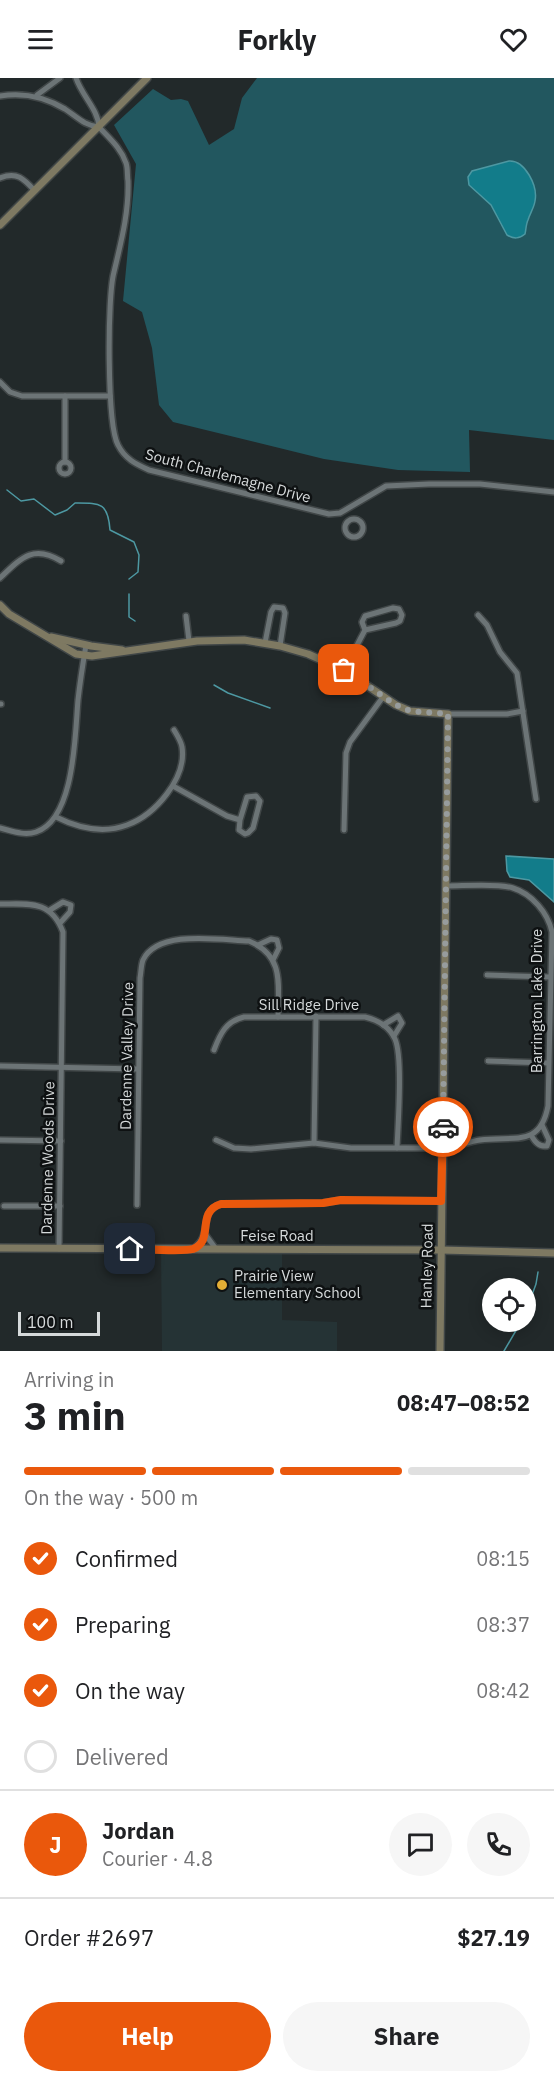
<!DOCTYPE html>
<meta charset="utf-8">
<style>
:root{--surface:#fff;--page:#f6f6f6;--text:#202124;--muted:#757577;--line:#e0e0e0;--accent:#ea580c}
body{margin:0;font-family:"IBM Plex Sans",sans-serif;background:var(--page);color:var(--text);height:100vh;display:flex;flex-direction:column;font-size:22px;white-space:nowrap}
*{box-sizing:border-box;margin:0}
p{font-size:20px;color:var(--muted)}
.icon{flex:none;width:33px;height:33px;fill:none;stroke:currentColor;stroke-width:2;stroke-linecap:round;stroke-linejoin:round}
.map{position:relative;height:1273px;overflow:hidden}
.panel{display:flex;flex-direction:column;background:var(--surface);flex:1}
.panel>*{flex:none}
.buttons{position:absolute;left:482px;top:1200px;display:grid;gap:12px}
.buttons a{display:grid;place-items:center;width:54px;height:54px;border-radius:50%;background:var(--surface);box-shadow:0 3px 15px #0003;font-size:30px}
.scale{position:absolute;left:18px;bottom:15px;width:82px;box-sizing:border-box;padding-left:6px;border:3px solid #d6dadb;border-top:0;font-size:16px;line-height:21px;white-space:nowrap;color:#d6dadb;-webkit-text-stroke:4px #0e1112;paint-order:stroke}
.pin{position:absolute;display:grid;place-items:center;width:51px;height:51px;color:#fff;margin:-26px;border-radius:12px;box-shadow:0 3px 9px #0006}
.courier{position:absolute;display:grid;place-items:center;width:60px;height:60px;margin:-30px;border:4px solid #ea580c;border-radius:50%;background:#fff;color:#222;box-shadow:0 2px 8px #0007}
.summary em{font-style:normal;font-weight:700}
.summary div{display:flex;flex-direction:column-reverse}
.summary{display:flex;align-items:center;justify-content:space-between;height:102px;padding:0 24px}
h1{font-size:39px;font-weight:700;line-height:45px}
.bar{display:grid;grid-template-columns:repeat(4,1fr);gap:9px 6px;align-content:center;height:72px;padding:0 24px}
.bar i{height:8px;border-radius:4px;background:var(--line)}
.bar .on{background:var(--accent)}
.bar p{grid-column:span 4}
.line{display:flex;align-items:center;gap:15px;padding:0 24px;border-top:2px solid var(--line)}
.line div{flex:1}
.round{display:grid;place-items:center;flex:none;width:63px;height:63px;border-radius:32px;background:var(--page)}
ol{padding:0 24px;list-style:none}
li{display:flex;align-items:center;gap:18px;height:66px}
li p{margin-inline-start:auto}
li .icon{padding:6px;border-radius:50%;background:var(--accent);color:#fff;stroke-width:4}
li:last-child{color:var(--muted)}
li i{width:33px;height:33px;border:3px solid var(--line);border-radius:50%}
.cta{display:flex;gap:12px;margin-top:auto;padding:12px 24px}
.cta a{flex:1;height:69px;border-radius:36px;background:var(--accent);color:#fff;font-size:24px;font-weight:700;line-height:69px;text-align:center}
.cta a+a{background:var(--page);color:var(--text)}
header{display:flex;justify-content:space-between;align-items:center;height:78px;padding:0 24px;background:var(--surface);font-size:27px;font-weight:700}
.map>svg:first-child{display:block}
.built{fill:#253335}
.green{fill:#22575f;fill-rule:evenodd}
.water{fill:#127c8a;stroke:#4d98a2;stroke-width:1.5}
.lines{fill:none;stroke-linecap:round;stroke-linejoin:round}
.stream{stroke:#4d98a2;stroke-width:1.5}
.street-casing{stroke:#404647;stroke-width:8}
.secondary-casing{stroke:#404647;stroke-width:10}
.street{stroke:#6c7476;stroke-width:5}
.secondary{stroke:#7e7962;stroke-width:7}
.done{stroke:#979c9d;stroke-width:6;stroke-dasharray:0 10.8}
.route{stroke:#ea580c;stroke-width:8}
.poi-dot{fill:#e3ae35;stroke:#0e1112;stroke-width:2}
.labels{text-anchor:middle;stroke-width:5;stroke-linejoin:round;paint-order:stroke}
.street-label{font-size:15px;fill:#d6dadb;stroke:#0e1112}
.poi-label{font-size:15px;fill:#d6dadb;stroke:#0e1112;text-anchor:start}
</style>
<header><svg class="icon" aria-label="menu" viewBox="0 0 24 24"><path d="M4 6h16M4 12h16M4 18h16"/></svg>Forkly<svg class="icon" aria-label="heart" viewBox="0 0 24 24"><path d="M12 20l-8-8c-3-5 5-10 8-4 3-6 11-1 8 4z"/></svg></header>
<div class="map">
<svg width="554" height="1273" viewBox="0 0 554 1273">
<rect width="100%" height="100%" fill="#22292a"/>
<path class="built" d="M161,1171L282,1172V1242L337,1244V1273H162Z"/>
<path class="green" d="M257,0H554V362L469,352L470,394L398,392L324,381L173,344L159,327L152,270L142,234L123,223L136,86L114,47L153,11L171,22L181,21L188,23L209,67L234,51L242,20ZM509,83L535,124L528,142L501,147L491,127L477,115L499,86Z"/>
<g class="water">
<path d="M509,83C525,82 538,108 535,123C534,130 530,135 528,142C526,146 526,152 525,156C519,161 514,161 507,157L491,127L469,107L468,99L472,93Z"/>
<path d="M506,778L554,781V824L529,802L510,799L507,793Z"/>
</g>
<g class="lines">
<g class="stream">
<path d="M7,412L21,423L34,421L55,437L67,432L75,425C100,425 108,424 110,452L134,464L139,477L138,494L129,501"/>
<path d="M129,516V539L135,543"/>
<path d="M214,607L228,615L270,630"/>
<path d="M525,1236L536,1206L538,1194"/>
<path d="M504,1273L521,1244"/>
</g>
<defs>
<g id="street">
<path d="M76,0C82,18 98,31 99,49"/>
<path d="M37,17L60,0"/>
<path d="M0,18C24,14 45,19 65,31C77,39 85,48 99,49"/>
<path d="M99,49C109,60 121,70 126,85C128,90 127,98 128,103C129,135 121,164 114,194C107,219 107,347 118,367C125,381 136,386 149,392L329,436L340,435L386,408L429,406H480L554,414"/>
<path d="M0,100C17,93 24,101 35,113"/>
<path d="M0,304L10,314L22,318H110"/>
<path d="M65,318V384"/>
<circle cx="65" cy="390" r="6"/>
<circle cx="354" cy="450" r="9"/>
<path d="M0,500C21,480 33,466 61,483"/>
<path d="M478,537L487,547L500,574L517,595L536,721"/>
<path d="M186,538L189,563"/>
<path d="M265,565L271,534L274,529L283,530L285,535L280,568"/>
<path d="M344,592L365,552L396,545L400,543L402,537L399,531L393,530L365,538L362,544L365,552"/>
<path d="M0,626H1"/>
<path d="M448,636H507L523,633"/>
<path d="M173,708L227,738L240,742L239,752L245,756L248,755L253,750L260,723L256,718L247,719L240,742"/>
<path d="M56,739C78,750 103,756 127,747C155,737 187,700 182,669C181,663 177,657 174,652"/>
<path d="M0,750C12,753 24,758 36,754C75,741 75,656 78,622C80,604 83,585 86,567"/>
<path d="M344,752L346,675L350,664L383,619"/>
<path d="M0,826C30,826 51,822 63,854L59,1171"/>
<path d="M50,832L63,824L71,827L70,834L60,845"/>
<path d="M258,867L271,861L277,862L279,870L273,882"/>
<path d="M487,897L550,899"/>
<path d="M383,947L398,938L402,945L394,958"/>
<path d="M214,972C220,956 226,943 244,939H365C378,942 389,948 395,961C403,979 398,1046 397,1070"/>
<path d="M488,983L548,985"/>
<path d="M0,988L137,991"/>
<path d="M531,1057C535,1064 539,1069 547,1068L549,1062L542,1047"/>
<path d="M0,1062L61,1063"/>
<path d="M216,1062L234,1070L251,1071L314,1065L351,1070H443C456,1069 467,1064 480,1062C512,1057 540,1071 548,1028L552,854C548,835 532,816 513,810C498,805 464,808 447,808"/>
<path d="M314,1065L316,938"/>
<path d="M137,1127L140,900C141,895 141,887 143,882C158,851 220,862 249,863C285,878 278,907 278,939"/>
<path d="M4,1128H60"/>
<path d="M205,1156L216,1171"/>
<path d="M194,1170C214,1155 197,1134 221,1126L323,1125L341,1122L441,1123"/>
</g>
<g id="secondary">
<path d="M0,147L147,0"/>
<path d="M0,527L9,536L76,576L92,578L197,563L244,562L280,568L308,576L344,592L396,627L410,633L448,636L440,1273"/>
<path d="M51,559L91,568L122,572"/>
<path d="M0,1170L441,1172L554,1175"/>
</g>
</defs>
<use href="#street" class="street-casing"/>
<use href="#secondary" class="secondary-casing"/>
<use href="#street" class="street"/>
<use href="#secondary" class="secondary"/>
</g>
<g class="lines">
<path class="done" d="M344,592L396,627L410,633L448,636L443,1049"/>
<path class="route" d="M130,1171C143,1171 184,1174 193,1171C215,1163 195,1134 221,1126L323,1125L341,1122L441,1123L443,1049"/>
</g>
<circle class="poi-dot" cx="222" cy="1207" r="6"/>
<g class="labels">
<g class="street-label">
<text transform="translate(228 398) rotate(15)" y="5">South Charlemagne Drive</text>
<text transform="translate(537 923) rotate(-90)" y="5">Barrington Lake Drive</text>
<text x="309" y="932">Sill Ridge Drive</text>
<text transform="translate(127 978) rotate(-89)" y="5">Dardenne Valley Drive</text>
<text transform="translate(48 1080) rotate(-89)" y="5">Dardenne Woods Drive</text>
<text x="277" y="1163">Feise Road</text>
<text transform="translate(427 1188) rotate(-89)" y="5">Hanley Road</text>
</g>
<g class="poi-label">
<text x="234" y="1203">Prairie View<tspan x="234" dy="17">Elementary School</tspan></text>
</g>
</g>
</svg>
<div class="buttons">
<a><svg class="icon" aria-label="locate" viewBox="0 0 24 24"><circle cx="12" cy="12" r="6"/><path d="M12 2v4M12 18v4M2 12h4M18 12h4"/></svg></a>
</div>
<div class="scale">100 m</div>
<div class="pin" style="left:344px;top:592px;background:#ea580c"><svg class="icon" aria-label="bag" viewBox="0 0 24 24"><path d="M5 8h14l-1 12H6zM9 8a3 3 0 0 1 6 0"/></svg></div>
<div class="pin" style="left:130px;top:1171px;background:#1f2937"><svg class="icon" aria-label="home" viewBox="0 0 24 24"><path d="M3 11l9-7 9 7M6 9v11h12V9"/></svg></div>
<div class="courier" style="left:443px;top:1049px"><svg class="icon" aria-label="car" viewBox="0 0 24 24"><path d="M5 17H2v-5l4-1 3-4h7l3 4 3 1v5h-3M9 17h6M6 11h13"/><circle cx="7" cy="17" r="2"/><circle cx="17" cy="17" r="2"/></svg></div>
</div>
<section class="panel">
<div class="summary"><div><h1>3 min</h1><p>Arriving in</p></div><em>08:47–08:52</em></div>
<div class="bar"><i class="on"></i><i class="on"></i><i class="on"></i><i></i><p>On the way · 500 m</p></div>
<ol>
<li><svg class="icon" aria-label="check" viewBox="0 0 24 24"><path d="M5 12l5 5 9-10"/></svg>Confirmed<p>08:15</p></li>
<li><svg class="icon" aria-label="check" viewBox="0 0 24 24"><path d="M5 12l5 5 9-10"/></svg>Preparing<p>08:37</p></li>
<li><svg class="icon" aria-label="check" viewBox="0 0 24 24"><path d="M5 12l5 5 9-10"/></svg>On the way<p>08:42</p></li>
<li><i></i>Delivered</li>
</ol>
<div class="line" style="height:108px"><b class="round" style="background:var(--accent);color:#fff">J</b><div><b>Jordan</b><p>Courier · 4.8</p></div><a class="round"><svg class="icon" aria-label="chat" viewBox="0 0 24 24"><path d="M4 5h16v11H9l-5 4z"/></svg></a><a class="round"><svg class="icon" aria-label="phone" viewBox="0 0 24 24"><path d="M5 4h4l2 5-3 2q2 4 5 5l2-3 5 2v4C11 20 4 13 5 4z"/></svg></a></div>
<div class="line" style="height:78px"><div>Order #2697</div><b>$27.19</b></div>
<div class="cta"><a>Help</a><a>Share</a></div>
</section>
